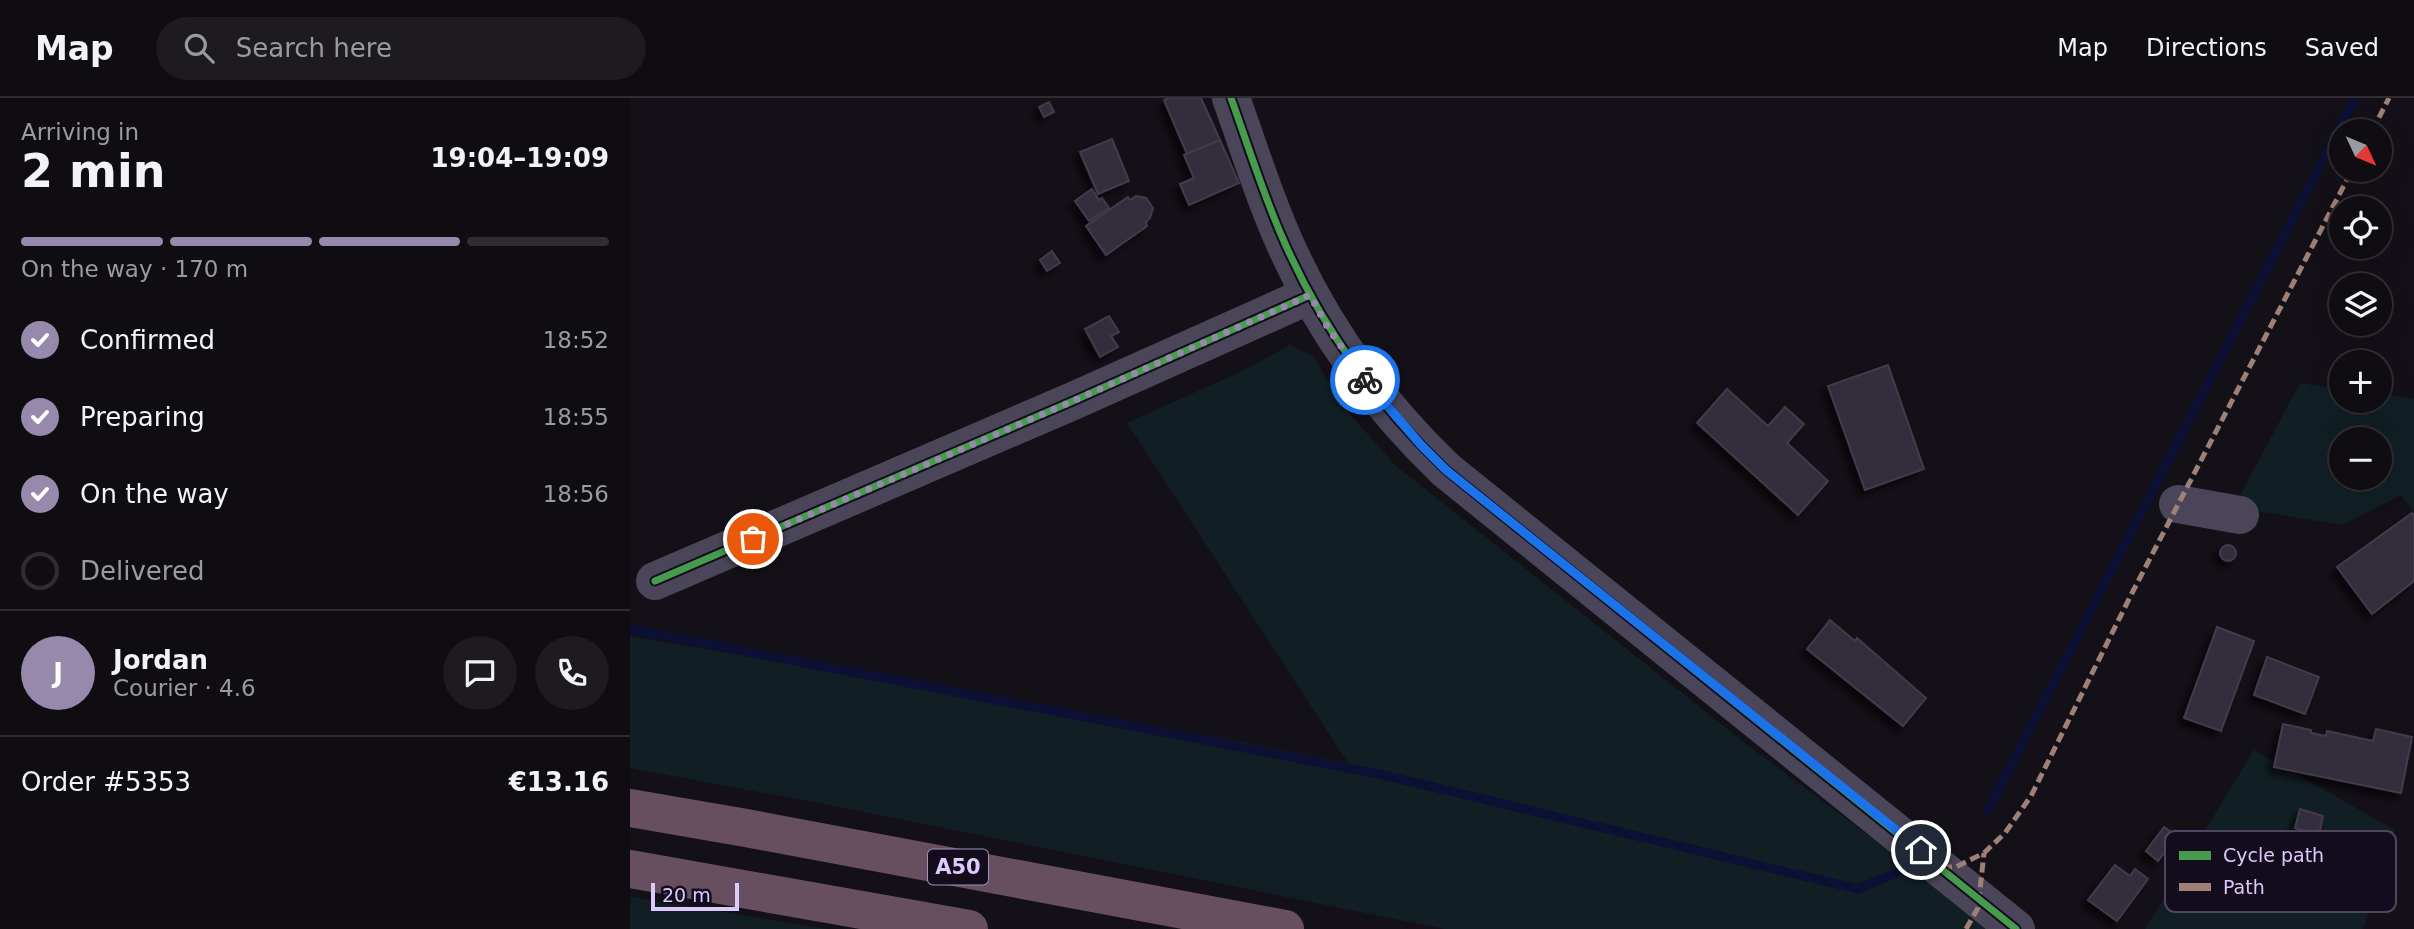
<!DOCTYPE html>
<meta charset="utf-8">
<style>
:root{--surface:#0f0c12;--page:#1d1a20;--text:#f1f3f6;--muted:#9b9b9f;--line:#2f2c32;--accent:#9689ac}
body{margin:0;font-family:"DejaVu Sans",sans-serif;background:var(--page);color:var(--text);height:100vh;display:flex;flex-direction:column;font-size:26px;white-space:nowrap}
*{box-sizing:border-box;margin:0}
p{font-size:23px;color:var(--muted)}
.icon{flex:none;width:38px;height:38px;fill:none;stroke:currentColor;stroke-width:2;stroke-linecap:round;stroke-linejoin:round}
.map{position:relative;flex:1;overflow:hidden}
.drawer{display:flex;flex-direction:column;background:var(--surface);width:630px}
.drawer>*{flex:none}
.needle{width:46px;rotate:134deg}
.tools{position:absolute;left:1699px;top:21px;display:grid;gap:14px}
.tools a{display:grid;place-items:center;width:63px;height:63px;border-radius:50%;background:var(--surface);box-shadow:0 7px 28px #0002,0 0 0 2px var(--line);font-size:35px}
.scale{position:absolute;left:21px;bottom:18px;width:88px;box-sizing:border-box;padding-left:7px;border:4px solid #dccafc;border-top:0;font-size:19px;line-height:24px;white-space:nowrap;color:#dccafc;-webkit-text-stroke:5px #130c1c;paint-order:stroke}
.pin{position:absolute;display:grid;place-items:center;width:60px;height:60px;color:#fff;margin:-30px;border:4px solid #fff;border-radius:50%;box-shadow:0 2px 7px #0007}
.courier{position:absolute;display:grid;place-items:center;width:70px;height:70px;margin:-35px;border:5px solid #1a73e8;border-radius:50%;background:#fff;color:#222;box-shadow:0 2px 9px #0007}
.head em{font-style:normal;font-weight:700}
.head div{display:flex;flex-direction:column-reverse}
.head{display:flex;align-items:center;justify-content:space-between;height:119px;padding:0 21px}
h1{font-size:46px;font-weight:700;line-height:52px}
.bar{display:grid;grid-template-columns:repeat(4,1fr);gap:10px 7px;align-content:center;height:84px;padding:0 21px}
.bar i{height:9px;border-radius:5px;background:var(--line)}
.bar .current{background:var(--accent)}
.bar p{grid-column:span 4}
.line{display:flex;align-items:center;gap:18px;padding:0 21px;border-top:2px solid var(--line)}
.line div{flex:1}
.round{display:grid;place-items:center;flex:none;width:74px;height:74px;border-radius:37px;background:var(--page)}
ol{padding:0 21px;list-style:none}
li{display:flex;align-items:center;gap:21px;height:77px}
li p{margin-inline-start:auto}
li .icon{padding:7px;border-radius:50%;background:var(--accent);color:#fff;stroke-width:4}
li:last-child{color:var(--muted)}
li i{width:38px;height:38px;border:4px solid var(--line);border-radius:50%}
header{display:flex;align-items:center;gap:42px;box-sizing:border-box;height:98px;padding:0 35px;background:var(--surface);border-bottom:2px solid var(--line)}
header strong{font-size:33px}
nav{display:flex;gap:38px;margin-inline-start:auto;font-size:24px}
.search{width:490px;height:63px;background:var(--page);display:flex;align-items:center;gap:18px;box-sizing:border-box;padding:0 24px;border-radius:38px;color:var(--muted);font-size:26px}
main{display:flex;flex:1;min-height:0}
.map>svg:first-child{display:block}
.green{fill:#111f24;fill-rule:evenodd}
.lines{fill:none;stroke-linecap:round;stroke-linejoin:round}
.stream{stroke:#0c1034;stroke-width:9}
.building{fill:#332d3b;stroke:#423a4c;stroke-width:2;filter:url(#shadow)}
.minor{stroke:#4a4559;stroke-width:38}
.highway{stroke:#674f60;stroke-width:38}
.quiet{stroke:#9e8076;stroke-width:5;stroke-dasharray:10 5;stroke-linecap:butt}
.cycleway-casing{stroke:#130c1c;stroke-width:11}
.cycleway{stroke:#469c4c;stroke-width:7}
.done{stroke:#9689ac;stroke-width:7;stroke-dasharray:0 12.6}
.route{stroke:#1a73e8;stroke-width:9}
.labels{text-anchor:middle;stroke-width:6;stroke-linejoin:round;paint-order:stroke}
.shield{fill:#130c1c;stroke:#a091b9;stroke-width:2}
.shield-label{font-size:21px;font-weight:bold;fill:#dccafc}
.key{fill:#130c1c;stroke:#4f455f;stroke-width:2}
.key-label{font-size:19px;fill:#dccafc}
</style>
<header>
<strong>Map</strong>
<div class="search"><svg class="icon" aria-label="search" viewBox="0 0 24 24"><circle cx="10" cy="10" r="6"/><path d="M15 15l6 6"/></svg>Search here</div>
<nav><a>Map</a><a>Directions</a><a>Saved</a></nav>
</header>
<main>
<section class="drawer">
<div class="head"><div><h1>2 min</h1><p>Arriving in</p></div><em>19:04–19:09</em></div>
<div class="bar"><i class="current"></i><i class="current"></i><i class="current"></i><i></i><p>On the way · 170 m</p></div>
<ol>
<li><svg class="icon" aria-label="check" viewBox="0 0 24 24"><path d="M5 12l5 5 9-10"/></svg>Confirmed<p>18:52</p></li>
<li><svg class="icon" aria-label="check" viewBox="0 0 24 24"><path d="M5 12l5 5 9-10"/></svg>Preparing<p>18:55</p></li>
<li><svg class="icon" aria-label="check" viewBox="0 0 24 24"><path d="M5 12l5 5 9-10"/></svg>On the way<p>18:56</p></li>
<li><i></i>Delivered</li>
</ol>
<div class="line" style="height:126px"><b class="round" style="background:var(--accent);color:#fff">J</b><div><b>Jordan</b><p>Courier · 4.6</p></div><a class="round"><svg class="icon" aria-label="chat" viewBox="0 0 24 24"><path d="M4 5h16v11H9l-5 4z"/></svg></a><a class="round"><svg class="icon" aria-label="phone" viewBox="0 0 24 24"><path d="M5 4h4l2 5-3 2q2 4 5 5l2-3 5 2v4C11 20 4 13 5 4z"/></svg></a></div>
<div class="line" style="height:91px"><div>Order #5353</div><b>€13.16</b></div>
</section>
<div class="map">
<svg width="1784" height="831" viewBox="0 0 1784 831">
<defs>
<filter id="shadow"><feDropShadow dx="-6" dy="6" stdDeviation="3.5" flood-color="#0009"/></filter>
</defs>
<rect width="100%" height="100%" fill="#141018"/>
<g class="green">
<path d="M660,247L684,259L714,309L765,367L1119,648L1274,764L1368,831H815L210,709L0,670V538L617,645L718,665L497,325L610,274Z"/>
<path d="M1670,285L1711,291L1712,303H1750V296L1784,301V414L1771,397L1712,427L1604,409ZM1712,341H1750V380H1712Z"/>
<path d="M1624,652L1765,732L1733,831H1515Z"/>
<path d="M0,799L197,831H0Z"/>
</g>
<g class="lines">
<g class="stream">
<path d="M0,531L749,676L1228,791L1266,775"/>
<path d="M1358,712L1725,0"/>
</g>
</g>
<g class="building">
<path d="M539,0H571L590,42L557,56L534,2Z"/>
<path d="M419,4L424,14L414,19L409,9Z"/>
<path d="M482,41L499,83L468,96L450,54Z"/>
<path d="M590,42L609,85L559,107L550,86L564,80L554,57Z"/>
<path d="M462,91L469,102L472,100L479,110L459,123L445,103Z"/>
<path d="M506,98L516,100L523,110L520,120L516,124L517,128L476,157L456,128L498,99L500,102Z"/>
<path d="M422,153L430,165L417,173L410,162Z"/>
<path d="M479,218L489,234L481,238L488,249L470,259L455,231Z"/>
<path d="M1258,267L1294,371L1235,392L1198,288Z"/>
<path d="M1097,291L1138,328L1155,309L1174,326L1157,345L1198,383L1168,417L1067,325Z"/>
<path d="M1782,415L1784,417V483L1742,516L1707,469Z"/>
<circle cx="1598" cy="455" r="8"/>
<path d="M1200,522L1225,543L1227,540L1296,600L1273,628L1177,551Z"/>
<path d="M1587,529L1624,543L1591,633L1554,620Z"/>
<path d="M1637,559L1689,579L1675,616L1624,597Z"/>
<path d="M1653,626L1681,632V635L1696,638L1697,633L1743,643L1746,631L1782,639L1771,695L1644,669Z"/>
<path d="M1670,711L1693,718L1689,737L1665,730Z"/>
<path d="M1534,729L1547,738L1528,763L1516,753Z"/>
<path d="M1485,767L1500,778L1505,771L1518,781L1487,823L1458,802Z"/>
</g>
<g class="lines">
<g class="minor">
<path d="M601,0C618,47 633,96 653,141C691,229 747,306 816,372L1386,831"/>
<path d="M1548,406L1610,417"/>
<path d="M25,483L443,303L680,197"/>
</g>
<g class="highway">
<path d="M0,710L116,730L655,831"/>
<path d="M0,771L339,831"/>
</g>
<g class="quiet">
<path d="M1742,33L1759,0"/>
<path d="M1312,769H1326L1354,755L1375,735L1401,698L1501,497L1722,72"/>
<path d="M1336,831L1348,810L1354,755"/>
</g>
<defs>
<g id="cycleway">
<path d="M601,0C618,47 633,96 653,141C691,229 747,306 816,372L1386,831"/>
<path d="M25,483L443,303L680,197"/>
</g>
</defs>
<use href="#cycleway" class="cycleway-casing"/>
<use href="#cycleway" class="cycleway"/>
</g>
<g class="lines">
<path class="done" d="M123,441L443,303L680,197L698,230L735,282"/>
<path class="route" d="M735,282L791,347L816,372L1291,752"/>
</g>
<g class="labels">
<rect class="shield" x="298" y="751.5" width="60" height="35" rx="5"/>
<g class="shield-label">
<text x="328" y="776">A50</text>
</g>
</g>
<rect x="1535" y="733" width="231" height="81" rx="10" class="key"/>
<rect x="1549" y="753" width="32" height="9" fill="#469c4c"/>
<rect x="1549" y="785" width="32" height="8" fill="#9e8076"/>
<g class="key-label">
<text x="1593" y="764">Cycle path</text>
<text x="1593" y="796">Path</text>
</g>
</svg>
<div class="tools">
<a><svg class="needle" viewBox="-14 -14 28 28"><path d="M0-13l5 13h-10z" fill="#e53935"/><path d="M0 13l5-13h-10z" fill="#9b9b9f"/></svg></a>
<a><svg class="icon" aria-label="locate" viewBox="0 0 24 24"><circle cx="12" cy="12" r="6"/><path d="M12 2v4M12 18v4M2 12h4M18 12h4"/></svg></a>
<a><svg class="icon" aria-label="layers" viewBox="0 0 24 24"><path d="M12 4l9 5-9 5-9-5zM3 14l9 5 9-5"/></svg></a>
<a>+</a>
<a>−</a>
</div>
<div class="scale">20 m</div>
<div class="pin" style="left:123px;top:441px;background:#ea580c"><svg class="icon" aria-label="bag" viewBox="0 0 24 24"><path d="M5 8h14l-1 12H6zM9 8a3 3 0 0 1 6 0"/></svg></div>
<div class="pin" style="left:1291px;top:752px;background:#1f2937"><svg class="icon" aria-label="home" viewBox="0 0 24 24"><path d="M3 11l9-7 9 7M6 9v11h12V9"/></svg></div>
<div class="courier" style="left:735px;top:282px"><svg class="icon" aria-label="bike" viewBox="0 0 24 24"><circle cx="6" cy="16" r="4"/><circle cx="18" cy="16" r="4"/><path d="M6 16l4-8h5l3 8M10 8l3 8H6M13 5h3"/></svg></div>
</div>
</main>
